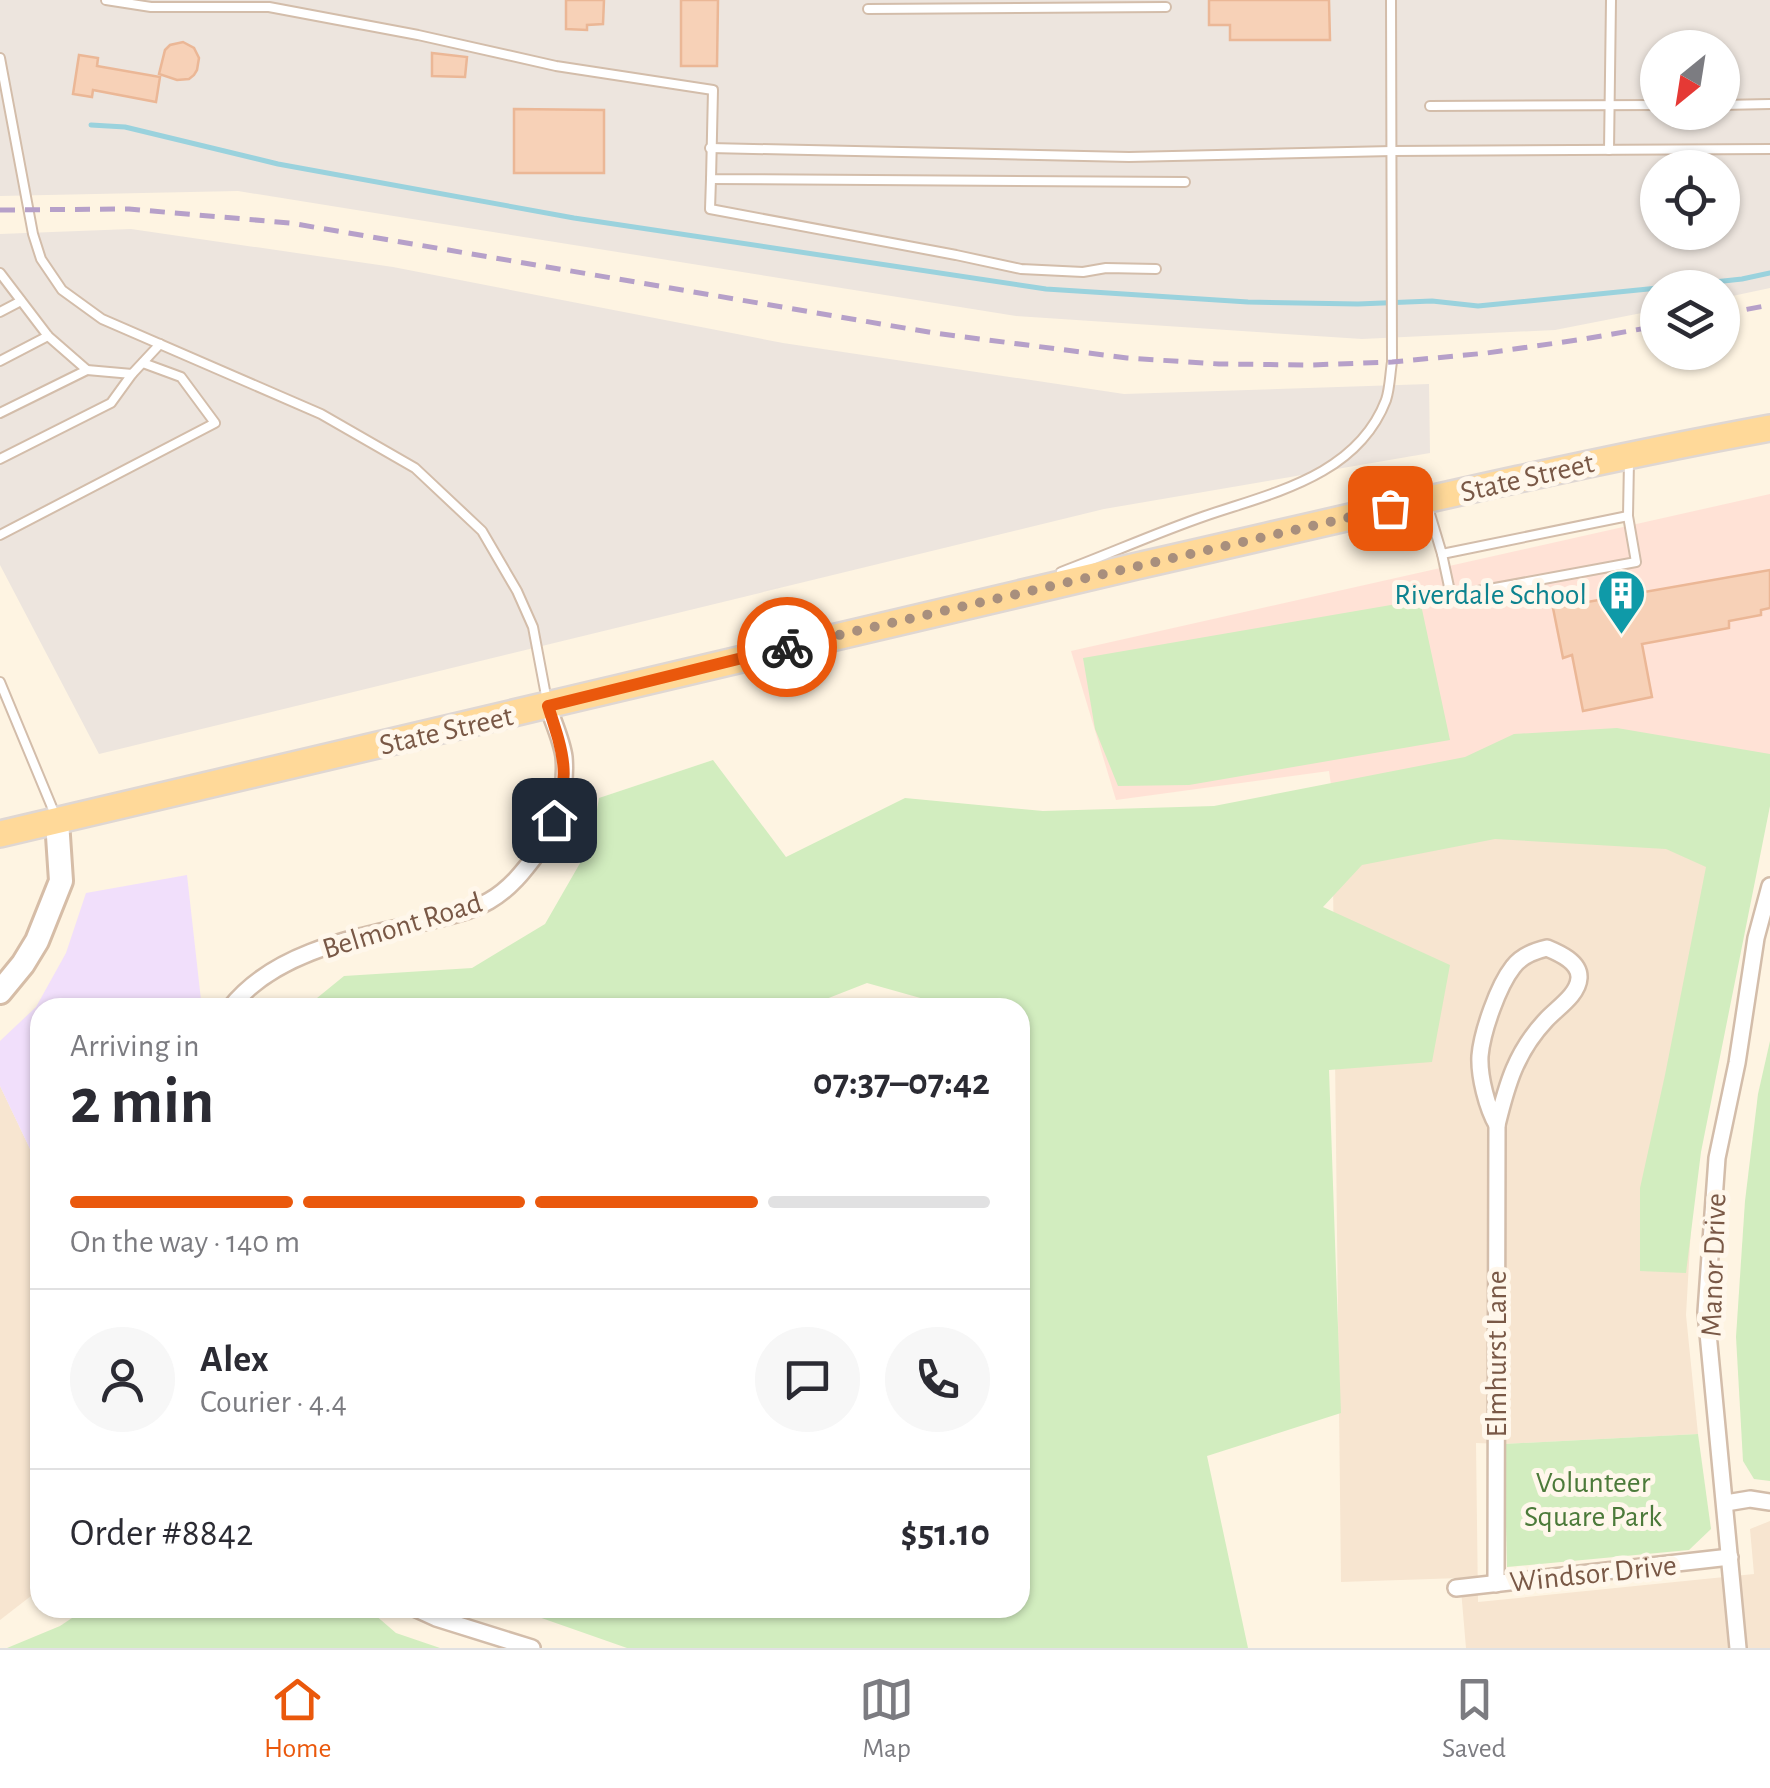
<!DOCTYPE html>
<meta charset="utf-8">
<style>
:root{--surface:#fff;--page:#f7f7f7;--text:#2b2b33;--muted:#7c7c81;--line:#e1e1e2;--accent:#ea580c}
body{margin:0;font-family:"Alegreya Sans",sans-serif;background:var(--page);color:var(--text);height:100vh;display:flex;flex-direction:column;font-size:38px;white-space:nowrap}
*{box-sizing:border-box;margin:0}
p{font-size:32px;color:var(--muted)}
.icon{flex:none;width:55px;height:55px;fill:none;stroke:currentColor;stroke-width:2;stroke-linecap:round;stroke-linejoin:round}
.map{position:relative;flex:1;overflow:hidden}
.sheet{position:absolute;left:30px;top:998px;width:1000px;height:620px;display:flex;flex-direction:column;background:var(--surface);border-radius:30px;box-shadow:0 2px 8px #0004}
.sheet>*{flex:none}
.needle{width:65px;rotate:210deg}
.controls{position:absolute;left:1640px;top:30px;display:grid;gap:20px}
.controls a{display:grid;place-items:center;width:100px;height:100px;border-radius:50%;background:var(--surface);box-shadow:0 2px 8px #0004;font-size:50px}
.pin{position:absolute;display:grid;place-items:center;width:85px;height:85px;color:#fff;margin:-42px;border-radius:20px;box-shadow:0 5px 15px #0006}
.courier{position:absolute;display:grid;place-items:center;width:100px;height:100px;margin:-50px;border:8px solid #ea580c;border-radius:50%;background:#fff;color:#222;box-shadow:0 2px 12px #0007}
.summary em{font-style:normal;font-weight:700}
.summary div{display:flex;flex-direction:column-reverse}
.summary{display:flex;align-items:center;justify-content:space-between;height:170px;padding:0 40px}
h1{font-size:65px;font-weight:700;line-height:75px}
.bar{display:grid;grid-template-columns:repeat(4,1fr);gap:15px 10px;align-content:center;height:120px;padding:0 40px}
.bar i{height:12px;border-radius:8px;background:var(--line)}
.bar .active{background:var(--accent)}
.bar p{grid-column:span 4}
.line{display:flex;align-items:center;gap:25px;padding:0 40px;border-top:2px solid var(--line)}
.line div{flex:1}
.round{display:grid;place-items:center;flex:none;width:105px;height:105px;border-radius:52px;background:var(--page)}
.tab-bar{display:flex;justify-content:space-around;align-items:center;height:140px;border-top:2px solid var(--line);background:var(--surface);font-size:28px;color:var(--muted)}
.tab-bar a{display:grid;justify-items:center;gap:5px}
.tab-bar .active{color:var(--accent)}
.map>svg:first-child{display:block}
.residential{fill:#f7e5d0}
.commercial{fill:#ffe2d6}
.industrial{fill:#ede5de;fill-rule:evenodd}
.education{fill:#f1dffb}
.green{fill:#d2edbf}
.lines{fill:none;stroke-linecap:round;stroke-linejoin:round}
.stream{stroke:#9ad2dd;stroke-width:5}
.building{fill:#f7d1b7;stroke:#ebb796;stroke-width:2.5}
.lane-casing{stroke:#d3bdaa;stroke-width:12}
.street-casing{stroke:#d3bdaa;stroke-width:20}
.secondary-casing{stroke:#d6bda7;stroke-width:28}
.primary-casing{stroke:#dfd7d3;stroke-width:30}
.lane{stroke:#fff;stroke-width:8}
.street{stroke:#fff;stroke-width:15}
.secondary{stroke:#fff;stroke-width:22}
.primary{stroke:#ffd999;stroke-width:25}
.rail{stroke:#b6a0c9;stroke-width:5;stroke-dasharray:15 10;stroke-linecap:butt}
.done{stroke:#a88f7d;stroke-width:10;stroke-dasharray:0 18}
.route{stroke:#ea580c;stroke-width:12}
.labels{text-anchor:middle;stroke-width:10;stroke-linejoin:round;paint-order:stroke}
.street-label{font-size:30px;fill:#795846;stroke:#fff7eb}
.culture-label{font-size:30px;fill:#0d838f;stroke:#fff7eb;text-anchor:end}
.park-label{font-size:30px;fill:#4c7a3a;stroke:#fff7eb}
</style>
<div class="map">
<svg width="1770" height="1648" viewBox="0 0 1770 1648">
<rect width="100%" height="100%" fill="#fef4e2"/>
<g class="residential">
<path d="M1332,792L1752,854L1695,1158L1686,1315L1698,1434L1504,1444L1476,1443L1478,1602L1754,1574L1750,1529L1770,1521V1648H1466L1460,1578L1341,1582Z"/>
<path d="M0,1086L40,1170V1589L0,1620Z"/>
</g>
<path class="commercial" d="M1770,494V788L1332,792L1329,771L1116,800L1071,651Z"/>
<g class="industrial">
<path d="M0,0H1770V288L1723,298L1722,288H1658L1657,310L1555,330L1362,339L1016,316L238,191L0,196ZM1658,48H1722V112H1658ZM1658,168H1722V232H1658Z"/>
<path d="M131,229L393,267L783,343L1124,394L1429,384L1430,453L1104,509L99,754L0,565V234Z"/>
</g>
<path class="education" d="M187,875L201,1000L197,1007L40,1008V1170L0,1086V1041L36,1007L66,953L86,893Z"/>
<g class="green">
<path d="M1420,600L1450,740L1189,785L1118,786L1095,729L1083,658Z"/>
<path d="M1617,728L1770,754V806L1701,1152L1686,1273L1640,1271V1188L1665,1075L1706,867L1666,849L1495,839L1362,865L1323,907L1450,965L1432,1062L1329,1070L1341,1413L1207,1456L1248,1648H627L513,1608H1020V1008L922,1007L924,999L867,983L803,1008L306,1007L344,976L472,968L545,924L591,844L599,798L713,760L786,857L905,798L1043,811L1214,806L1465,757L1514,734Z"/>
<path d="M1770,1041V1481L1754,1479L1743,1461L1736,1337L1745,1201L1758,1094Z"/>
<path d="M1698,1434L1711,1529L1689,1550L1507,1567L1504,1444Z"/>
<path d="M87,1608H367L396,1633L440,1648H7L60,1626Z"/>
</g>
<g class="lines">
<g class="stream">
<path d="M91,125L125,127L278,164L574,218L1046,289L1248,302L1358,304L1432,301L1478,306L1658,288"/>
<path d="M1659,288L1742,279L1770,273"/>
</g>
</g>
<g class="building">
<path d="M566,0H604L603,24L587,25V30L566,29Z"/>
<path d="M681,0H718L717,66H681Z"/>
<path d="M1209,0H1329L1330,40H1230V25H1209Z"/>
<path d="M183,42L194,48L199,58L197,70L194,75L189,79L177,80L159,74L165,50L170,45Z"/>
<path d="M432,53L467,57L465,77L432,76Z"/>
<path d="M79,55L98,58L97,66L160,77L156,102L93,90L92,97L73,94Z"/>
<path d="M514,109L604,110V173H514Z"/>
<path d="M1770,570V608L1761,610V615L1729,621V628L1642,644L1652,697L1583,711L1572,655L1563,658L1553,608Z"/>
</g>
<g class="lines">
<defs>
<g id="lane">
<path d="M106,0L151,7H269L418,35L556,66L713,90L711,179L1185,182"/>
<path d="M868,9L1166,7"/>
<path d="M0,58L33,234L41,259L62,290L102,319L321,414L415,468L482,531L517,591L533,627L547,701"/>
<path d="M1722,105L1770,104"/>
<path d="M1430,106L1658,105"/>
<path d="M710,148L1129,157L1392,151L1770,149"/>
<path d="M1609,150L1611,0"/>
<path d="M711,179L710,209L956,255L1021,269L1083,272L1106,268L1156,269"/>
<path d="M0,273L48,336L87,370L132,374L160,344"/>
<path d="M0,312L21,301"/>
<path d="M0,361L48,336"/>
<path d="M0,413L87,370"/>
<path d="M0,459L111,403L132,374"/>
<path d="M1427,504L1442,554L1628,516L1629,461"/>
<path d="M0,535L215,423L181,377L143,363"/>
<path d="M1442,554L1451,596L1636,562L1628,516"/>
<path d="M1061,572C1109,554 1156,533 1205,516C1272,493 1357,476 1386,400C1390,388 1390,374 1392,362L1391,0"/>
<path d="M0,682L56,817"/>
</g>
<g id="street">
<path d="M1547,948C1559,953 1580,962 1579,978C1578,995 1557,1008 1546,1020C1516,1052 1507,1084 1497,1125C1487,1108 1479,1076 1480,1056C1482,1032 1498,986 1513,967C1521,956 1534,951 1547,948Z"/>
<path d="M230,1008C273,953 352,938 416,924C440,918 468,913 489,901C510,889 524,871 538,852C556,825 567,790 564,757C562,741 553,722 548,706"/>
<path d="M1726,1503L1750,1499L1770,1502"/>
<path d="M1496,1584L1497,1125"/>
<path d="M1456,1588L1730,1557"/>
<path d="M414,1608L436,1618L532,1648"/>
<path d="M1738,1648L1706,1312L1717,1158L1737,1063L1756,938L1770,886"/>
</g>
<path id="secondary" d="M0,992L23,964L37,941L61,881L57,821"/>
<path id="primary" d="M0,834C379,746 758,654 1137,566C1348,518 1558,467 1770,428"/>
</defs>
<use href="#lane" class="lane-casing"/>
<use href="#street" class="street-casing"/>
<use href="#secondary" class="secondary-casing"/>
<use href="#primary" class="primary-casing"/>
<use href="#lane" class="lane"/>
<use href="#street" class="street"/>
<use href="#secondary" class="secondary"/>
<use href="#primary" class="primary"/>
<g class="rail">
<path d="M0,210L129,209L290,223L934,333L1127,358L1219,364L1311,365L1392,362L1487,353L1584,339L1658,326"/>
<path d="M1722,314L1770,305"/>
</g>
</g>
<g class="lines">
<path class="done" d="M787,647L1390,508"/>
<path class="route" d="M554,820C572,775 562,749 548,706L787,647"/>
</g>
<defs>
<symbol id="building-pin" viewBox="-11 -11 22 30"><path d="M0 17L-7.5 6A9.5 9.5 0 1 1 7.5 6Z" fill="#0f9aa8" stroke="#fff7eb"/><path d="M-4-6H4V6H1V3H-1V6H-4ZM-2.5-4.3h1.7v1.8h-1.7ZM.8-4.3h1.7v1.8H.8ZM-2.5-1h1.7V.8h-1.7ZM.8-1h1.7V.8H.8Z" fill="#fff"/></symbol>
</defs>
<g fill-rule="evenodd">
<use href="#building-pin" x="1594" y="566" width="55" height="75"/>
</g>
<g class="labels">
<g class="street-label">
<text transform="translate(1527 477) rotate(-13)" y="10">State Street</text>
<text transform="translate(446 730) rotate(-13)" y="10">State Street</text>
<text transform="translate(402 925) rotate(-17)" y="10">Belmont Road</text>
<text transform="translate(1713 1265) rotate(-88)" y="10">Manor Drive</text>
<text transform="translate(1496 1354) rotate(-90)" y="10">Elmhurst Lane</text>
<text transform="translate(1593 1573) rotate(-6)" y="10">Windsor Drive</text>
</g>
<g class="culture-label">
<text x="1587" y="604">Riverdale School</text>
</g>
<g class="park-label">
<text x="1593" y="1492">Volunteer<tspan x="1593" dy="34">Square Park</tspan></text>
</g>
</g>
</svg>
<div class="controls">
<a><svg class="needle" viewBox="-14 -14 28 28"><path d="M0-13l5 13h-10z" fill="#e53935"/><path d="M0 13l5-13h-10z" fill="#7c7c81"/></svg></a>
<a><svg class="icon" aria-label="locate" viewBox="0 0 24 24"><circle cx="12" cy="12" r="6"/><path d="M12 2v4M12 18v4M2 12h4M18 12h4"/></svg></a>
<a><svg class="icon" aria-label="layers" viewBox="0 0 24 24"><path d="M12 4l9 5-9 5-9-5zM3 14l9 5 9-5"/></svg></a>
</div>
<div class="pin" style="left:1390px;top:508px;background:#ea580c"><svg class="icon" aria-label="bag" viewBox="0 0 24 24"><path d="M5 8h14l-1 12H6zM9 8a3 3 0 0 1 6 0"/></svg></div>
<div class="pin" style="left:554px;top:820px;background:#1f2937"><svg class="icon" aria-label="home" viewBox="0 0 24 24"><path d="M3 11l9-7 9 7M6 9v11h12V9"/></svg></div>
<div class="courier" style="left:787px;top:647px"><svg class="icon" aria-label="bike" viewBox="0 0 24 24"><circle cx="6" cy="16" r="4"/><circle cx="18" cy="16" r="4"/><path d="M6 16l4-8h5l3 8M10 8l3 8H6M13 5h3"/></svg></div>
<section class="sheet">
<div class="summary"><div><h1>2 min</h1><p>Arriving in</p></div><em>07:37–07:42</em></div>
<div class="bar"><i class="active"></i><i class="active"></i><i class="active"></i><i></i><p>On the way · 140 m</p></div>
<div class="line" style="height:180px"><a class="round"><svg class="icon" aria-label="person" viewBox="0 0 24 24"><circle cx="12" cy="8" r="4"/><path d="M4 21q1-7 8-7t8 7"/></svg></a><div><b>Alex</b><p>Courier · 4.4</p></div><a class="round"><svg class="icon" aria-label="chat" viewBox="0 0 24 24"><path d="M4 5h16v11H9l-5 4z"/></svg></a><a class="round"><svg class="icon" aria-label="phone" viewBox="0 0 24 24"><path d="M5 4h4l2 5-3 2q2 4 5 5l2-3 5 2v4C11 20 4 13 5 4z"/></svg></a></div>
<div class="line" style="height:130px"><div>Order #8842</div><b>$51.10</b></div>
</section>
</div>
<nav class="tab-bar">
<a class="active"><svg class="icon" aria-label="home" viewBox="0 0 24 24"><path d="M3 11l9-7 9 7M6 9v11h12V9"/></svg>Home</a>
<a><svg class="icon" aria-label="map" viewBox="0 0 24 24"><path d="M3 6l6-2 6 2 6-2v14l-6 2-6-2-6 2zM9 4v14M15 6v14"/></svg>Map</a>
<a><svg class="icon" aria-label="saved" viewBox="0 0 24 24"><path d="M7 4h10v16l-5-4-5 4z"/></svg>Saved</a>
</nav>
